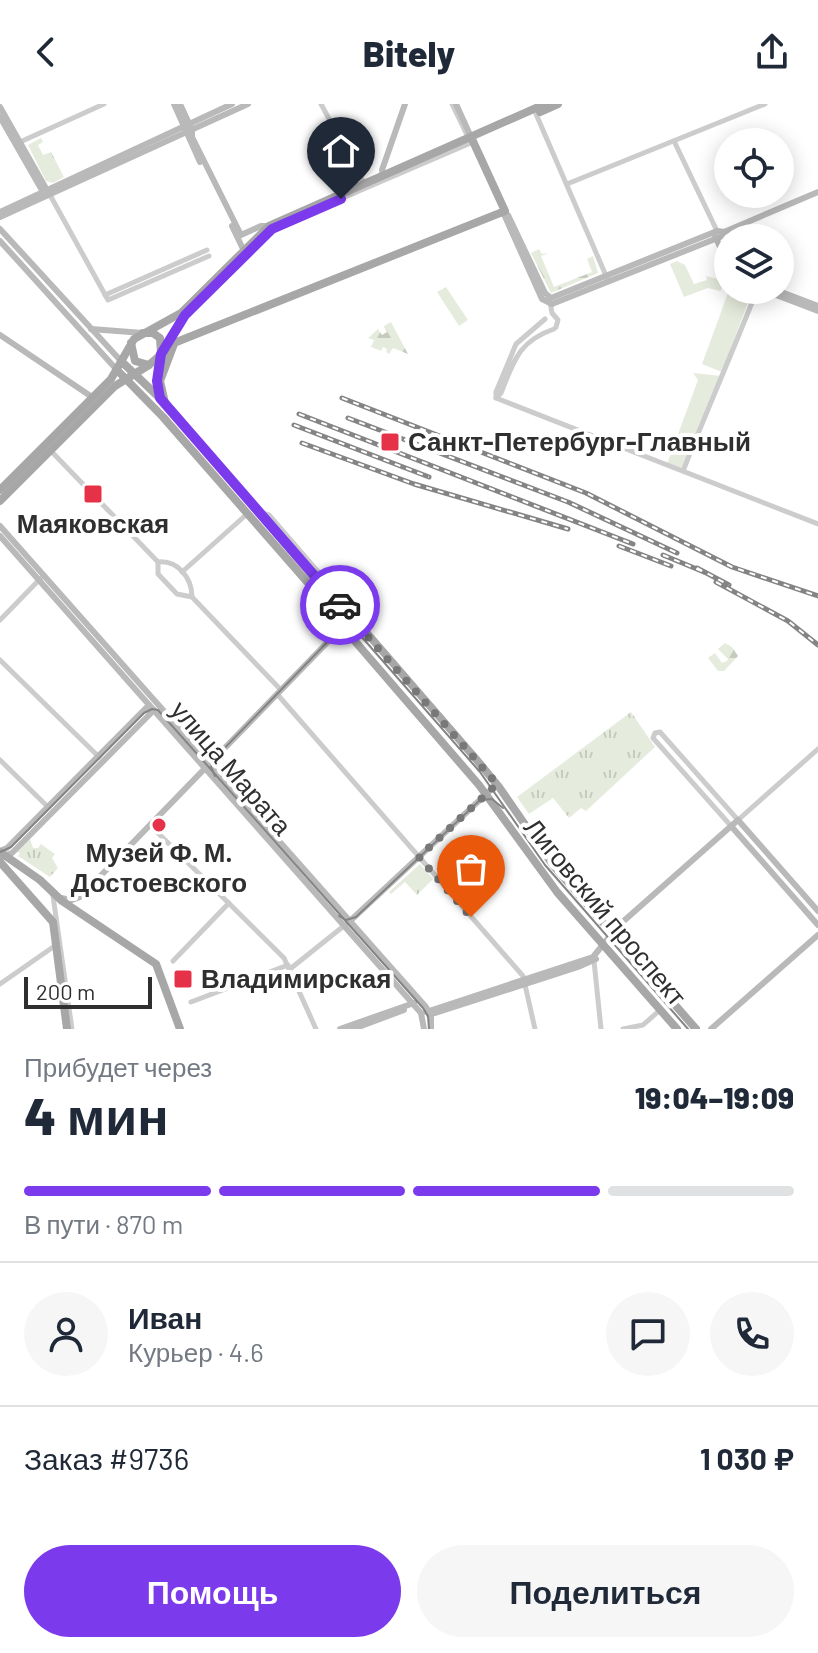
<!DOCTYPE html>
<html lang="ru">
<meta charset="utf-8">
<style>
:root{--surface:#fff;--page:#f6f6f7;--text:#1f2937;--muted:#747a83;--line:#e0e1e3;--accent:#7c3aed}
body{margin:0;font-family:Barlow,sans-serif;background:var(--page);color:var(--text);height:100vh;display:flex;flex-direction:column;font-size:30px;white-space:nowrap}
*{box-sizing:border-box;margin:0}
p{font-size:26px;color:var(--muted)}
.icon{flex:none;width:44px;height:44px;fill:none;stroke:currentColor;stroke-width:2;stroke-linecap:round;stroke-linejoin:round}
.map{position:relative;height:925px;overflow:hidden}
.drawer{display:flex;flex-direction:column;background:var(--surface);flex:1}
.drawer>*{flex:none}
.tools{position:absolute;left:714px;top:24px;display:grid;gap:16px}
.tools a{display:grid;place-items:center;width:80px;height:80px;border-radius:50%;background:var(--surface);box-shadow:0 4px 20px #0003;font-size:40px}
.scale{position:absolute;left:24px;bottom:20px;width:128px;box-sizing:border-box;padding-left:8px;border:4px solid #2f2f2f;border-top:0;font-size:22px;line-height:28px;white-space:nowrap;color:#2f2f2f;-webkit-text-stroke:6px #fff;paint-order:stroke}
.pin{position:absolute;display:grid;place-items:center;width:68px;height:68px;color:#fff;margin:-82px -34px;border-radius:50% 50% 50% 0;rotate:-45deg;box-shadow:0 0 8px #0007}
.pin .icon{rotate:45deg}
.courier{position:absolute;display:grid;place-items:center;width:80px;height:80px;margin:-40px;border:6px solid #7c3aed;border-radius:50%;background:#fff;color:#222;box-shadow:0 2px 10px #0007}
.overview em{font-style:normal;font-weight:800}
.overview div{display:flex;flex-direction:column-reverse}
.overview{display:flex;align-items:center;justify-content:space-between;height:136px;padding:0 24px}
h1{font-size:52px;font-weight:800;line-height:60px}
.bar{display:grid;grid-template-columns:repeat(4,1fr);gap:12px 8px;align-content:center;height:96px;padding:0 24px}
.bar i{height:10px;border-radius:6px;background:var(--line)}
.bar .active{background:var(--accent)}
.bar p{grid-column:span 4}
.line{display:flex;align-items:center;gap:20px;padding:0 24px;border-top:2px solid var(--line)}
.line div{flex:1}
.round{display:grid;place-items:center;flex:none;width:84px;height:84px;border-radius:42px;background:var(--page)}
.button{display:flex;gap:16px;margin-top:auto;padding:16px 24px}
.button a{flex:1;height:92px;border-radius:48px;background:var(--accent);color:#fff;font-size:32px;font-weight:800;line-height:92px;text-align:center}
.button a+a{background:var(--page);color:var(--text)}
header{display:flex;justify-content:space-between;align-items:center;height:104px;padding:0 24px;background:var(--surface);font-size:36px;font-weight:800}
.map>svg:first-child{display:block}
.green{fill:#e6ecdd}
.forest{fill:url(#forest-firs)}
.park{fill:url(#park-tufts)}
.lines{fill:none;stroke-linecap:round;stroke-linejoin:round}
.street{stroke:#ccc;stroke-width:5}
.secondary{stroke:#b9b9b9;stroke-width:6}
.primary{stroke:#a7a7a7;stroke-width:8}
.tram{stroke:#848484;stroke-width:2}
.rail-casing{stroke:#848484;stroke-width:5}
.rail{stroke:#fff;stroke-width:2;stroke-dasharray:6;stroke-linecap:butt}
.done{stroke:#787878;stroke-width:8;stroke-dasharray:0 14.4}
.route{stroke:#7c3aed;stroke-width:10}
.poi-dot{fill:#e53249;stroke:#fff;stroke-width:3}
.labels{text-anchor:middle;stroke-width:8;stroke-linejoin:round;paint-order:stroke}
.poi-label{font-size:26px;font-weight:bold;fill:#2f2f2f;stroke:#fff;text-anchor:start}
.street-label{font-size:26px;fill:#2f2f2f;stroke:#fff}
</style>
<header><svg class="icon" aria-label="back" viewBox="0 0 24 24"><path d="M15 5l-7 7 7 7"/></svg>Bitely<svg class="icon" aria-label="share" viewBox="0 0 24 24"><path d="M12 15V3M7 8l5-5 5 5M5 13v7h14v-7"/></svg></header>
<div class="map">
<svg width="818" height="925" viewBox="0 0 818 925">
<defs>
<pattern id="forest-firs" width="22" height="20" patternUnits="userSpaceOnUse" patternTransform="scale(2)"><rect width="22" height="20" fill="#e6ecdd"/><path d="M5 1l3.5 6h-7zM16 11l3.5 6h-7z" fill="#c6cbbe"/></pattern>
<pattern id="park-tufts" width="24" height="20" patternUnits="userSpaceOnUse" patternTransform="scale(2)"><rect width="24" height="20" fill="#e6ecdd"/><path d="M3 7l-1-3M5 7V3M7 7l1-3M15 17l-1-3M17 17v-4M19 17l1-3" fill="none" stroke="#c6cbbe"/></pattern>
</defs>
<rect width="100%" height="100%" fill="#fff"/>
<g class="green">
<path d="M677,157L685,161L694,180L707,176L706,172L727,177L720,187L708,184L684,193L670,160Z"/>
<path d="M737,188L750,193L722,268L702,260L728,189L735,191Z"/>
<path d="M693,269L722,272L712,289L681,365L667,360L698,276Z"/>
</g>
<g class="forest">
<path d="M539,145L542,150L549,149L541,152L554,183L592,168L587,155L593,152L598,169L551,189L531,149Z"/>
<path d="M391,218L408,250L393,244L389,250L386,248L387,245L383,243L381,247L371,243L374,236L368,234L378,225L382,231L387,228L384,222Z"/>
<path d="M725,539L732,543L738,552L724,567H718L708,554L715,549L722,559L727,557L728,555L718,545Z"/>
</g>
<g class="park">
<path d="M41,34L43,38L38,41L43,51L51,48L64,73L53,79L46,77L28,41Z"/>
<path d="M446,183L468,216L459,222L437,188Z"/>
<path d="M631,608L655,643L586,707L581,704L569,714L553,694L529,710L517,693Z"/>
<path d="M30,735L33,744H38L41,740L55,750L52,754L58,764L50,773L18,752L20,749L17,748Z"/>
<path d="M420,760L433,775L417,791L405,778L391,790L389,788Z"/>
</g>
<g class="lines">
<g class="street">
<path d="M321,0L364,79"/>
<path d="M452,0L469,35"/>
<path d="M536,10L607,174"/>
<path d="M674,37L717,127"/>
<path d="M20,38L104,0"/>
<path d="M567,80L765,0"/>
<path d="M50,91L108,196L209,152"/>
<path d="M345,93L473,38"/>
<path d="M105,191L207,146"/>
<path d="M550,198L552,209L558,216L556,223"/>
<path d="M545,215L516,240L496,288V294L501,289C514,256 519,237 554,225"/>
<path d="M157,277L161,250L185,211L277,122"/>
<path d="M496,294L818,420"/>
<path d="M51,347L158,458V470L177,490L192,493L281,586"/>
<path d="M683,367C707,306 733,247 757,186"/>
<path d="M259,408L269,411L326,477L330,488"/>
<path d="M158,458C178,456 192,474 192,493"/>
<path d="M182,468L247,410"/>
<path d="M0,516L41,474"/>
<path d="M0,556L99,653"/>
<path d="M277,590L523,872L535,925"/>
<path d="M192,637L221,648"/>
<path d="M0,656L48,703"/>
<path d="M150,721L284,854L316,925"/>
<path d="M731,722L653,634L655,629L660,628L738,716L818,645"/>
<path d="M53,792L72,925"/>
<path d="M173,857L229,799"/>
<path d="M594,857L601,925"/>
<path d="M290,865L350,817"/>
<path d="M0,880L56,841"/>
<path d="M191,898L288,861"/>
<path d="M623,925L643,921L660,906"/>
</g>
<g class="secondary">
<path d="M174,0L200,58"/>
<path d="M180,0L192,26V33L241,131L261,122H269"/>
<path d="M456,0L471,33"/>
<path d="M0,3L48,88"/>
<path d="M0,13L43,88"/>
<path d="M383,72L382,66L405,0"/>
<path d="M0,108L232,0"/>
<path d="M503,108L542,195L552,200L720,133L724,128L818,88"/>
<path d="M508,111L545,189L551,194L717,127L724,128"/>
<path d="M0,113L248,0"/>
<path d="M232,122L244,147"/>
<path d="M0,125L121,257"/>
<path d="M715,132L728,160"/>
<path d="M0,137L117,266"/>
<path d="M763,186L818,207"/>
<path d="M776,186L818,202"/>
<path d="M91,225L143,229"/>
<path d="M0,231L92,293"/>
<path d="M0,422L426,903L431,913V925"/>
<path d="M0,432L421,909L424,925"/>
<path d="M731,722L818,821"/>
<path d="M0,747L7,744L149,601"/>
<path d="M0,754L12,749L154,606"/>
<path d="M61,794L72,796L80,793L352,513"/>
<path d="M350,817L497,680"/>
<path d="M426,908L593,853L618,822L738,716L818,807"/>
<path d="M429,911L578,863L596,855"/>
<path d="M340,925L414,899"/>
<path d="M353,925L404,906"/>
<path d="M711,925L818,831"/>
</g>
<g class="primary">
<path d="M540,8L558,0"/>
<path d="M143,229H153L160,234L161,249"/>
<path d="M131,239L135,257L149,261"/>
<path d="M121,257L166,300L321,482L359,520L476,655L499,683L553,761L696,925"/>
<path d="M117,266L163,313L330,504L347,528L479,681L557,788L677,925"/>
<path d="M165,299L160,277L174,240"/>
<path d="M0,386L111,275L134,235L181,209L269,122L545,0"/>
<path d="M0,397L115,282L149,261L174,239L505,107L471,33"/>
<path d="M0,748L40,776L62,797L156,860L180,925"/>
<path d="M0,758L53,818L67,925"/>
</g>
<g class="tram">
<path d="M215,672L211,663L214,655L339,526L344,523H353L480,668L545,761L688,925"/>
<path d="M0,748L11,743L144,609L152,605L158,606L423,904L428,912L429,925"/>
<path d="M339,812L346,816L356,813L480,696L492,695L503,704"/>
</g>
<defs>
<g id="rail">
<path d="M342,294L586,389L732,463L818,492"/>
<path d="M299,310L633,440"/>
<path d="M348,314L568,398L677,449"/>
<path d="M294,321L429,373"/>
<path d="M302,339L414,380L568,425"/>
<path d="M619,442L671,462"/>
<path d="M663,451L704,468"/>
<path d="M697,464L729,481"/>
<path d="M716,478L788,517L818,541"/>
</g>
</defs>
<use href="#rail" class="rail-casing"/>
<use href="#rail" class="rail"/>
</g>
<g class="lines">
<path class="done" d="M340,501L497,680L419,753L471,813"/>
<path class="route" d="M340,501L160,294L157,277L161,250L185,211L272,125L341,95"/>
</g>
<g class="poi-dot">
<rect x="380" y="328" width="20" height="20" rx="4"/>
<rect x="83" y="380" width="20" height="20" rx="4"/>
<circle cx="159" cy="721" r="8"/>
<rect x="173" y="865" width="20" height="20" rx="4"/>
</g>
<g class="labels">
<g class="poi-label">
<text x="408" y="347">Санкт-Петербург-Главный</text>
<text x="93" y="429" text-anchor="middle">Маяковская</text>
<text x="159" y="758" text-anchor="middle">Музей Ф. М.<tspan x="159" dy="30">Достоевского</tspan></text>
<text x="201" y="884">Владимирская</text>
</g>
<g class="street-label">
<text transform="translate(231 664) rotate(49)" y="9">улица Марата</text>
<text transform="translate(605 808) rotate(50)" y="9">Лиговский проспект</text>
</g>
</g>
</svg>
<div class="tools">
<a><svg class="icon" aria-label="locate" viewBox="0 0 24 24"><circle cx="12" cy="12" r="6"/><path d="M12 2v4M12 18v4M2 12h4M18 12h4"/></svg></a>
<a><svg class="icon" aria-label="layers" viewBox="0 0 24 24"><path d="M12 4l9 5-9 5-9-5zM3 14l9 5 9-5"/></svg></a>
</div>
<div class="scale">200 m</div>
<div class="pin" style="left:471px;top:813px;background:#ea580c"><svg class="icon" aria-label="bag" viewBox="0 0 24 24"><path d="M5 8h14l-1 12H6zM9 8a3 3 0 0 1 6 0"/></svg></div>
<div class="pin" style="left:341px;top:95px;background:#1f2937"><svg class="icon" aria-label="home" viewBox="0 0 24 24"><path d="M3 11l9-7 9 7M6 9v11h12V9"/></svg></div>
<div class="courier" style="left:340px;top:501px"><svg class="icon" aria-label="car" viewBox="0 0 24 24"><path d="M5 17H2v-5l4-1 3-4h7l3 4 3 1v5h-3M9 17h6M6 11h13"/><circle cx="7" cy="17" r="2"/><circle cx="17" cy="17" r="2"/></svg></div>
</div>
<section class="drawer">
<div class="overview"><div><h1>4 мин</h1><p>Прибудет через</p></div><em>19:04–19:09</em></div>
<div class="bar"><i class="active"></i><i class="active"></i><i class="active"></i><i></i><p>В пути · 870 m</p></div>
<div class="line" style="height:144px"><a class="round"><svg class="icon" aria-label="person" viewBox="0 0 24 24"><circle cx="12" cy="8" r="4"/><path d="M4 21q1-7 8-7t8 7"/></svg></a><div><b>Иван</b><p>Курьер · 4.6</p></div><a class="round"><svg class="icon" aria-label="chat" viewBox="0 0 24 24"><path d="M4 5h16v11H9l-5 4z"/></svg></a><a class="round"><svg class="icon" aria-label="phone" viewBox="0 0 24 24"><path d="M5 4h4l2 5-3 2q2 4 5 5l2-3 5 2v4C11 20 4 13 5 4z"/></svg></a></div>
<div class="line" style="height:104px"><div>Заказ #9736</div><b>1 030 ₽</b></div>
<div class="button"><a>Помощь</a><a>Поделиться</a></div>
</section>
